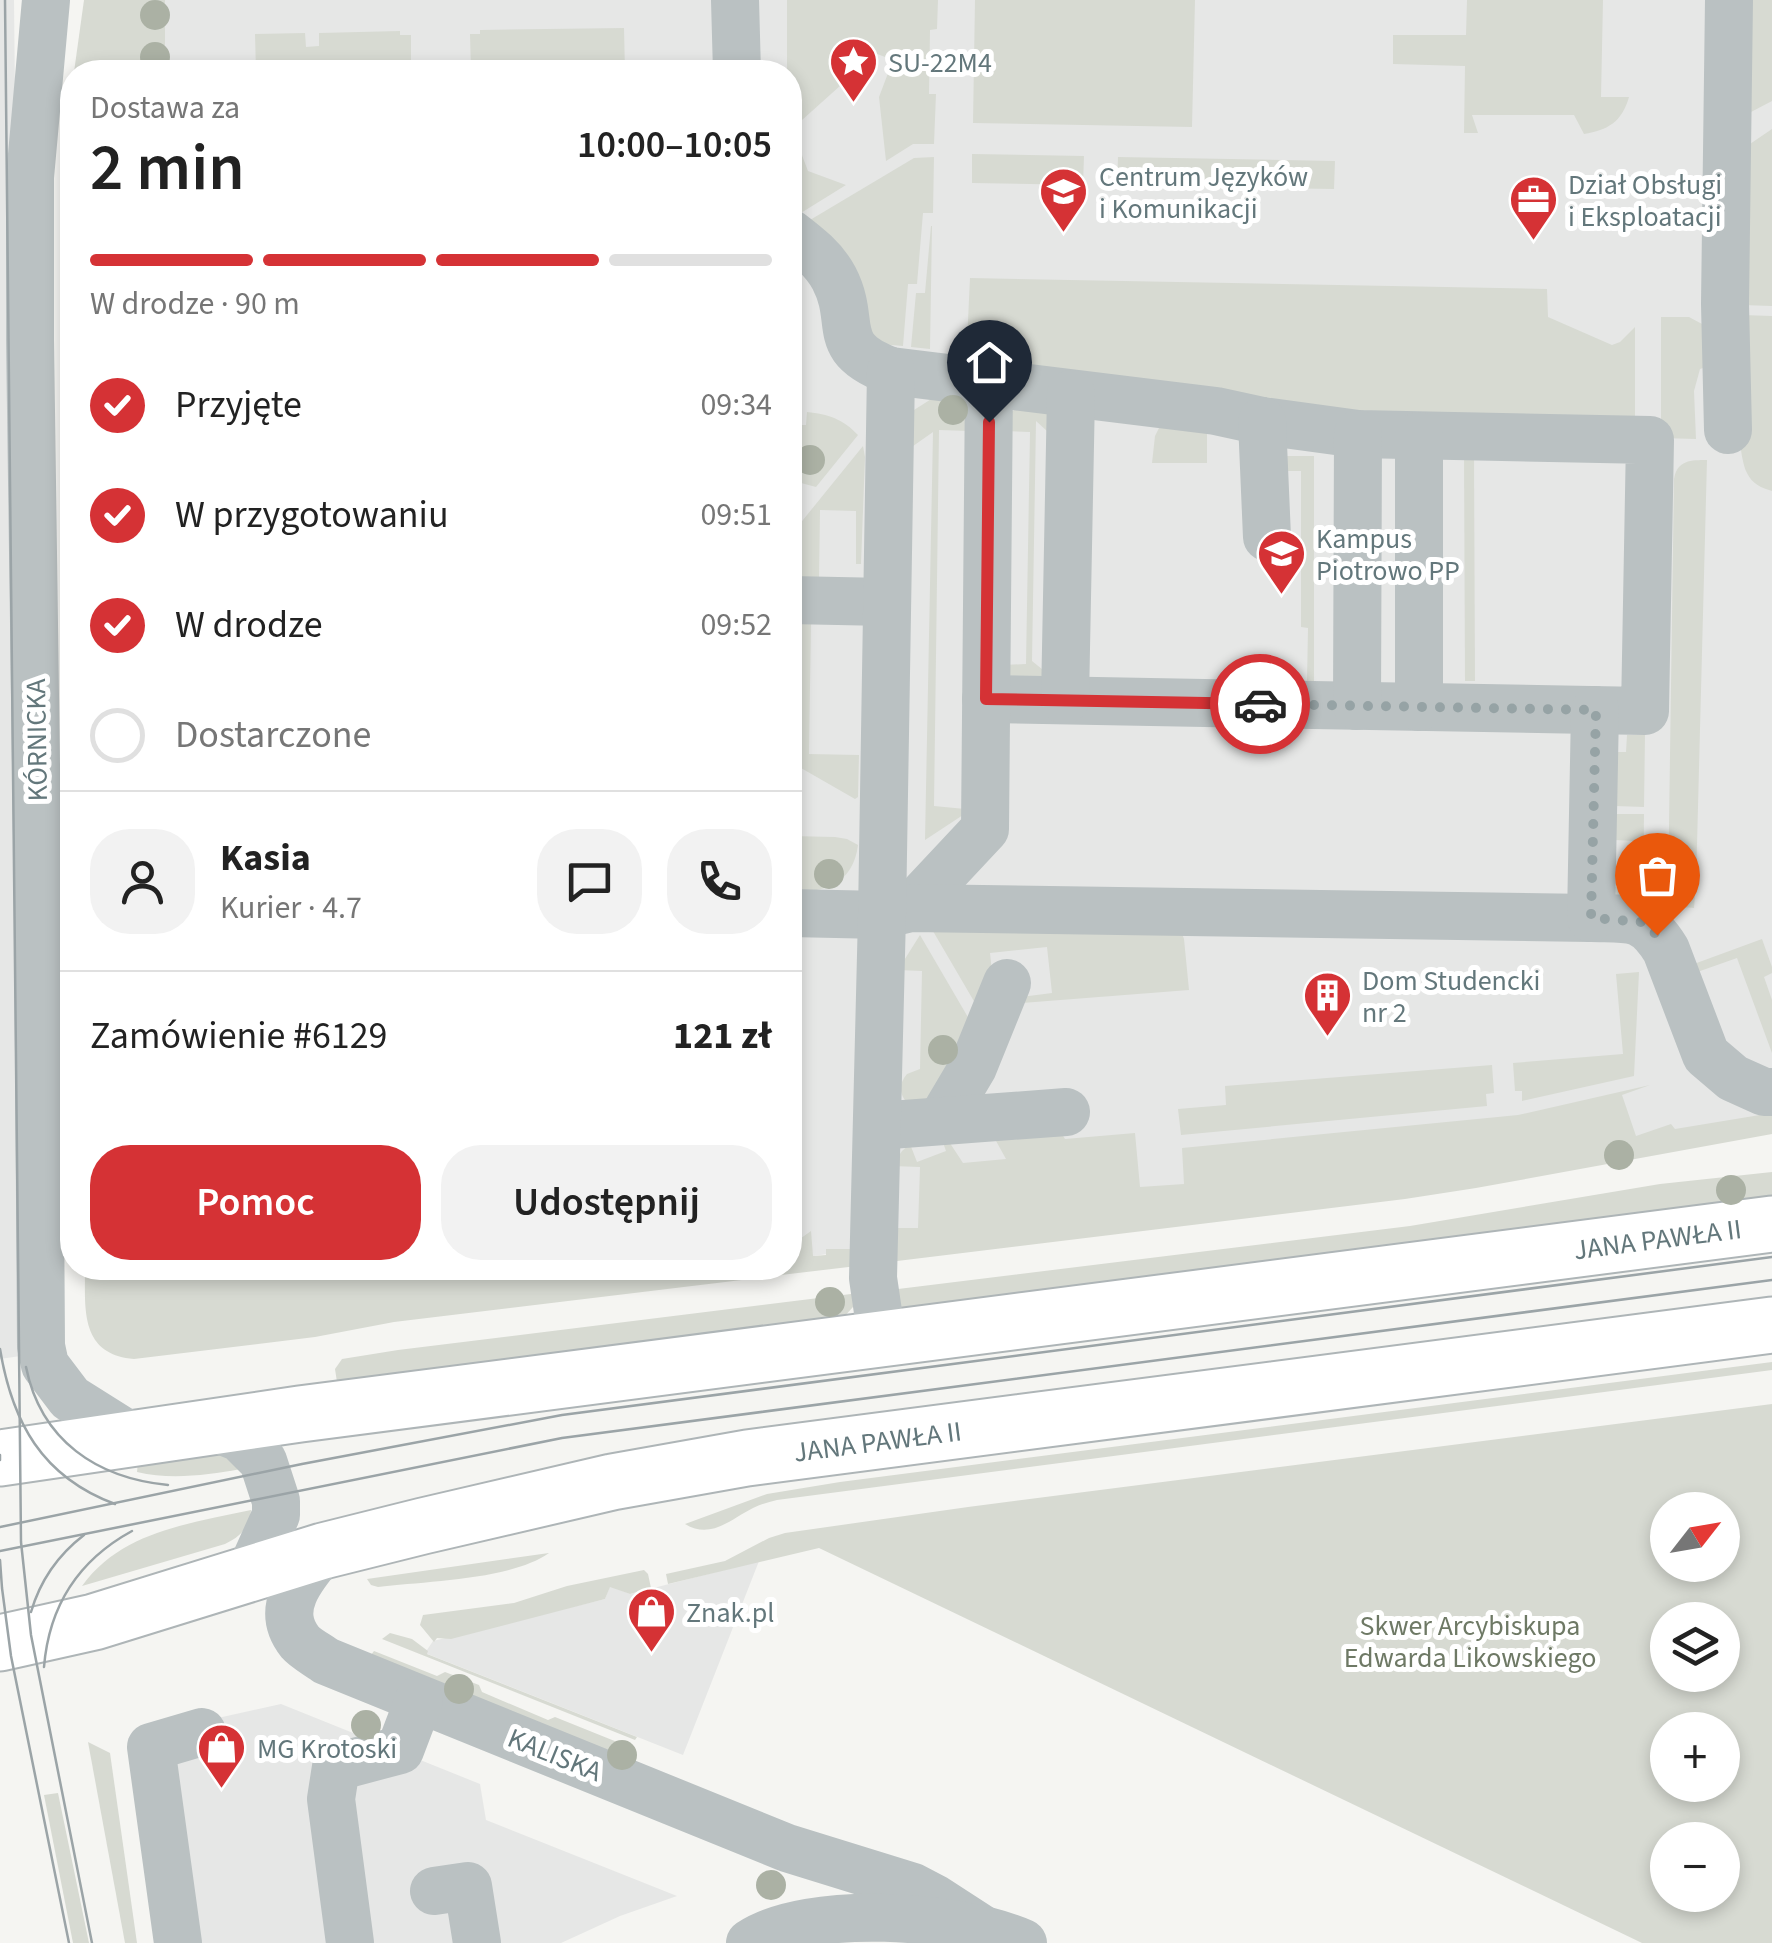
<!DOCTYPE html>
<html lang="pl">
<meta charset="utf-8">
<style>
:root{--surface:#fff;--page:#f2f2f2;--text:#222;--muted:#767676;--line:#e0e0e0;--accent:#d53235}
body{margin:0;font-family:"Source Sans 3",sans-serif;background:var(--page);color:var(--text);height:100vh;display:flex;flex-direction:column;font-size:38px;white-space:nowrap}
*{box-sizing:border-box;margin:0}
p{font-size:32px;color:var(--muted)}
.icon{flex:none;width:55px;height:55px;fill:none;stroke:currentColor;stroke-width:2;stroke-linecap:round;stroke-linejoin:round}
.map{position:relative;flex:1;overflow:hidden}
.drawer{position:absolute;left:60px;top:60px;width:742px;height:1220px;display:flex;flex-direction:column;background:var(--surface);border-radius:40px;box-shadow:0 5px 15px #0003}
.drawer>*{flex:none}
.needle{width:65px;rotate:59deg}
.tools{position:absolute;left:1650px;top:1492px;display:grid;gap:20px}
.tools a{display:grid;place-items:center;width:90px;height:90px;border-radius:50%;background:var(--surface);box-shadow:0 5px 15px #0003;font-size:50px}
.pin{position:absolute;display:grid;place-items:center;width:85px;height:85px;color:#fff;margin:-102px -42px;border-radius:50% 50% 50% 0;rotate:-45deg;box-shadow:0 0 10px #0007}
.pin .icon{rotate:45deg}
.courier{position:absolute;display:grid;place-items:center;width:100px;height:100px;margin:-50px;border:8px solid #d53235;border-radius:50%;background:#fff;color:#222;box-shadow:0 2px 12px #0007}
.head em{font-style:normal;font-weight:600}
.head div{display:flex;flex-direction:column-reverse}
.head{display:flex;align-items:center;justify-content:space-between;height:170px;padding:0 30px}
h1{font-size:65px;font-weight:600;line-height:75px}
.bar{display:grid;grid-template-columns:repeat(4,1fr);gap:15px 10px;align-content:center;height:120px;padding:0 30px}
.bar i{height:12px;border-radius:8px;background:var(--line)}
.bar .current{background:var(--accent)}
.bar p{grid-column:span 4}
.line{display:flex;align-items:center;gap:25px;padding:0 30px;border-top:2px solid var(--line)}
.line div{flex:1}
.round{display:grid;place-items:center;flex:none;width:105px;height:105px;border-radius:40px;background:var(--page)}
ol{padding:0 30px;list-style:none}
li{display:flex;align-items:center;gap:30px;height:110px}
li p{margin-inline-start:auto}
li .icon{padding:10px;border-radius:50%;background:var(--accent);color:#fff;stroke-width:4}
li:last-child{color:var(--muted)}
li i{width:55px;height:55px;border:5px solid var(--line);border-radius:50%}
.button{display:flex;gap:20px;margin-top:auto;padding:20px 30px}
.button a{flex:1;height:115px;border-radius:40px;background:var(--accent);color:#fff;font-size:40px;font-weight:600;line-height:115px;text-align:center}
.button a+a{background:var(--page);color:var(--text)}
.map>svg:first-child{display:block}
.built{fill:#e6e7e6}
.green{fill:#d7dad2;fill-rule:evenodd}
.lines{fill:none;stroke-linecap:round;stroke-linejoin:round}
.major-casing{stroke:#aeb5b7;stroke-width:59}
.minor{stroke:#bac1c2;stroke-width:48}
.major{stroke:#fff;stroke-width:55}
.tram{stroke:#9ba4a7;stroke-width:2.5}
.tree{fill:#abb1a4}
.done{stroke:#96a3a5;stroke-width:10;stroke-dasharray:0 18}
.route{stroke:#d53235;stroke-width:12}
.labels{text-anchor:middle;stroke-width:10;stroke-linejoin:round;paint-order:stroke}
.poi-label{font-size:28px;fill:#63777b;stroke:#fff;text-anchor:start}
.street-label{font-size:28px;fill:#63777b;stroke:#fff}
.park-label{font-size:28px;fill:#6e7965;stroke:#fff}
</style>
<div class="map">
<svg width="1772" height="1943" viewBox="0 0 1772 1943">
<rect width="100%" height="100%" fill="#f5f5f2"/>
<g class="built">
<path d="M0,0H14L20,586L34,1354L0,1359Z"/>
<path d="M88,0H1772V1120L1472,1169L790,1259V72H89Z"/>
<path d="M759,1561L683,1755L425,1653L433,1641L605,1599L610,1586L630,1594Z"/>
<path d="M281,1704L480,1784L486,1820L677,1896L620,1916L561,1943H156L128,1738Z"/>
</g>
<g class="green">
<path d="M84,0H165V72H74Z"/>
<path d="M787,0H938L937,29L930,30L929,94H936L934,144H913L886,161L879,97L893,60L856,46L841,85L792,129L808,171L846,185L796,216L790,212V72H787Z"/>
<path d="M975,0H1195L1192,127L973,123Z"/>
<path d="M1467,0H1603L1601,97H1629C1622,122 1608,130 1584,134L1574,115H1472L1478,133H1464L1465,66L1393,64V35H1466Z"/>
<path d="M1747,0H1772V101L1751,112Z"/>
<path d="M624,28L625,72L471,71L470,34H480V30Z"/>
<path d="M400,31V35H411V72H256L255,34L305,33L306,47L319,46V33Z"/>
<path d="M1772,129V306L1742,305L1747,146Z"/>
<path d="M972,154L1084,156L1083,185L972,183Z"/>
<path d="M934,157L933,213H923L917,284H908L903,346L869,343L805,223L914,158Z"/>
<path d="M1118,157L1335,161L1334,189L1117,186Z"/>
<path d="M931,226H932L930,349L911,347L916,293H925Z"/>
<path d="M970,278L1547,289L1548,317L1612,345L1620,342L1635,327V419L1329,415L966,363Z"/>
<path d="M1742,315L1772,316V491C1762,488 1752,484 1747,473C1733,442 1741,353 1742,315Z"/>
<path d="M1661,317H1689L1702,324L1706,367L1700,369L1694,391L1696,439L1661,438Z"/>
<path d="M936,396L957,398C965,409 969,417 969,431L939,430L934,806L965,809L963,815L925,840L933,432L906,451L914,410Z"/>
<path d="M1021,406H1046L1058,441L1036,421L1032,661L1053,678L998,682L1003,665L1026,664L1030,432L1002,431L1011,412Z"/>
<path d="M807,412C828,414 843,419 858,435L816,487L790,480V425H806Z"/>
<path d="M1207,421V463H1152L1155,436L1160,426Z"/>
<path d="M863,446L865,457L861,564H856V511L820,510L819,579L790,578V536Z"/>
<path d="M1464,453H1474L1475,681H1465Z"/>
<path d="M1276,456H1314V682H1307L1308,628L1301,627V471H1276Z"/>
<path d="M1707,460L1696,884L1694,908C1682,907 1672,909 1668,895L1674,479C1677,460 1691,460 1707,460Z"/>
<path d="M790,621H811L809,754L859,755L858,797L855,799L801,768L791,766Z"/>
<path d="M1627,735H1645L1644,807L1615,806L1606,752H1626Z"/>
<path d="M1615,814H1644L1643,908L1615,901L1614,887H1635V841L1614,840Z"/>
<path d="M790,836L835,837L847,839L858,845C853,884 825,892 790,893Z"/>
<path d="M930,926L1181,931L1184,939L1189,990L1022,1003L1021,997L1052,993L1047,947L990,953L992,972L982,1015Z"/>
<path d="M920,935L976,1031L929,1105L908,1104C899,1094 898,1085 907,1074L920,1069L922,971L898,970Z"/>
<path d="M1762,939L1772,967V973L1764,977L1772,1000V1053L1737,958L1686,976L1683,968Z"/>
<path d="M1639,972L1634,1076L1522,1101V1091H1515L1513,1063L1623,1054L1616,974Z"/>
<path d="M1492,1065L1494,1093L1486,1094L1487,1106L1181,1135L1178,1109L1226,1105L1225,1086Z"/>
<path d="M1650,1085L1622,1095L1636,1136L1671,1124L1675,1129L1772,1113V1134L1476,1188L1405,1199L889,1262L887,1228H918L920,1167L892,1166L902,1151L910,1144L917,1162L946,1151L940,1134H944L963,1163L1006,1159L990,1130L1057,1126L1065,1139L1135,1133L1140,1187L1184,1184L1182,1148L1518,1115Z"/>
<path d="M1772,1172V1198L902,1311L890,1290L1410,1226L1660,1184Z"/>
<path d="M811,1231L813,1256L826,1255V1249H856L857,1266L756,1278L755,1268H790V1246Z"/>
<path d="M85,1268H748L750,1279L394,1322L315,1337L134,1359C80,1354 85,1310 85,1268Z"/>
<path d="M859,1293L853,1307L843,1318L337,1382L335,1369L342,1359L398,1350Z"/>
<path d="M1772,1362V1370L777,1500C769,1502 761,1504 753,1508C731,1519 711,1540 685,1524L767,1494L840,1482Z"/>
<path d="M1772,1404V1943H1642L819,1548L668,1584L666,1574L725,1561L769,1538L785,1533L968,1507ZM1722,1510V1565H1668V1510ZM1668,1620H1722V1675H1668ZM1722,1730V1785H1668V1730ZM1722,1840V1895H1668V1840Z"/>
<path d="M213,1453L222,1454L241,1469C207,1475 171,1480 137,1472L138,1462Z"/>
<path d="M251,1510C250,1527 240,1537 225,1544L82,1586C122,1531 188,1524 251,1510Z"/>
<path d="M549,1553C511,1580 425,1581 378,1587L371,1585L367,1579Z"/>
<path d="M644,1570L648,1574L651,1588L630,1594L610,1587L605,1599L451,1639L437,1638L434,1642L420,1625L423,1615L514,1603L567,1586Z"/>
<path d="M390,1633L412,1639L428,1651L427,1654L637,1737L635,1740L382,1639Z"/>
<path d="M374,1651L437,1676L445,1672L479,1685L482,1692L548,1720L555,1717L632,1748L636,1753L634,1758L622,1763L367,1660Z"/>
<path d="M88,1742L110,1753L137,1943H125Z"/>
<path d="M58,1793L89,1943H73L44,1795Z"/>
</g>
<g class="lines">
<defs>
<g id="major">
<path id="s1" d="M0,1458L300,1414L1772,1224"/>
<path id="s2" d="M0,1643L94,1622L323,1551L423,1526L612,1482L747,1458L1772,1325"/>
</g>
</defs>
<use href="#major" class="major-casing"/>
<g class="minor">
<path d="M46,0L30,177V340L38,907L41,1346L45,1365L70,1398L132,1437"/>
<path d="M735,0L737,72"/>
<path d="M790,233C807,246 824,259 834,278C858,324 827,347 891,371L1216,411L1262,421L1358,434L1650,440L1645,711L986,699"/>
<path d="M1262,421L1267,537"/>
<path d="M1728,430L1725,304L1729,0"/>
<path d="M790,600L886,602"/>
<path d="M1065,700L1071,394"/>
<path d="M1357,706L1358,434"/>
<path d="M1419,707V436"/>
<path d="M911,908L985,829L989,383"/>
<path d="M790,913L882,915L911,908L1591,918C1630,919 1644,914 1666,950L1706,1055L1733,1078L1764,1092H1772"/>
<path d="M1591,918L1595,710"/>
<path d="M941,1121L973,1067L1007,983"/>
<path d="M877,1126L1066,1112"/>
<path d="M882,1339L873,1278L882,915L891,371"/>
<path d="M212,1427L240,1438L263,1461L276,1501V1515L249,1575"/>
<path d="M323,1551C301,1577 274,1609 300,1642C306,1649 318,1655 326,1661L787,1848L913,1887L934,1898L988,1933"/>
<path d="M434,1891L468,1886L477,1943"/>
<path d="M178,1943L151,1747L202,1732"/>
<path d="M350,1943L331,1799L336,1767L400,1750L419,1700"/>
<path d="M750,1943C809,1904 960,1915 1023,1943"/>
</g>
<use href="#major" class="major"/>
<g class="tram">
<path d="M5,0L21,1542L31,1635L92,1943"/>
<path d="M0,1349C12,1422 42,1477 115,1504"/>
<path d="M26,1367C41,1441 97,1478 168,1485"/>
<path d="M0,1455V1460"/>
<path d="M0,1527L302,1464L562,1415L1772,1257"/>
<path d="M0,1551L562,1438L1772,1280"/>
<path d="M0,1560L2,1588L11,1656L69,1943"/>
<path d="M31,1612C40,1581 58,1555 84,1535"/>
<path d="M44,1667C49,1606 79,1560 132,1531"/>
</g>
</g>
<g class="tree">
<circle cx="155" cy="15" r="15"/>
<circle cx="155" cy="57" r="15"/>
<circle cx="953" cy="410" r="15"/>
<circle cx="810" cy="460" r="15"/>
<circle cx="829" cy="874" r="15"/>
<circle cx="943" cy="1050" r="15"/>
<circle cx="1619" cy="1155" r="15"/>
<circle cx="1731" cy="1190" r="15"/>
<circle cx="830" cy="1302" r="15"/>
<circle cx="459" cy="1689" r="15"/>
<circle cx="366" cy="1725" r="15"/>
<circle cx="622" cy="1755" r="15"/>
<circle cx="771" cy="1885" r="15"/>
</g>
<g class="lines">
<path class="done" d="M1260,704L1596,710L1591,918L1642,922L1657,935"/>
<path class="route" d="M989,422L986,699L1260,704"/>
</g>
<defs>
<symbol id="sight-pin" viewBox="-11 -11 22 30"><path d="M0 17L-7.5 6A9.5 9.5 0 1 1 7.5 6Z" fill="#d53235" stroke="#fff"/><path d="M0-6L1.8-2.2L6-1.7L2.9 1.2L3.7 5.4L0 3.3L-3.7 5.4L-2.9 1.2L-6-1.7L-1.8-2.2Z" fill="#fff"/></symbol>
<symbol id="university-pin" viewBox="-11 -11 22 30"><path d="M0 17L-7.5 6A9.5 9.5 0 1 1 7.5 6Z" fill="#d53235" stroke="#fff"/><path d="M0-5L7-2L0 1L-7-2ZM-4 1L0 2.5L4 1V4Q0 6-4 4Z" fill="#fff"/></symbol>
<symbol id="office-pin" viewBox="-11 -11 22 30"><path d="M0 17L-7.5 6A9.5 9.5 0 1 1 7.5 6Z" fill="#d53235" stroke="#fff"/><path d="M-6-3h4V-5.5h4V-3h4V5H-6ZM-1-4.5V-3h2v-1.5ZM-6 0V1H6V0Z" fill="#fff"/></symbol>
<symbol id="building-pin" viewBox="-11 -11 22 30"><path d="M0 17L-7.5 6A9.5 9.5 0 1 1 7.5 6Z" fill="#d53235" stroke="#fff"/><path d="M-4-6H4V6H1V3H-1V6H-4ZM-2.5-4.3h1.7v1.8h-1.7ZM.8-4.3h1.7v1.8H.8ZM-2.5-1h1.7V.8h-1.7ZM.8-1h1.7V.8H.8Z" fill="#fff"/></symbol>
<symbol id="shop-pin" viewBox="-11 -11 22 30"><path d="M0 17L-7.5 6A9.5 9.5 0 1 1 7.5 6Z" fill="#d53235" stroke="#fff"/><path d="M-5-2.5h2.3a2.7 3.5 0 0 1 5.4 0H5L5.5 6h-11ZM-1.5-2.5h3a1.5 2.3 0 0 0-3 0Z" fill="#fff"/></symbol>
</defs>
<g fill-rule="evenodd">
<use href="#sight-pin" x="826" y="34" width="55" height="75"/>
<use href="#university-pin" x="1036" y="164" width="55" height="75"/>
<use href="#office-pin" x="1506" y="172" width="55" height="75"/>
<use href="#university-pin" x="1254" y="526" width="55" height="75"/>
<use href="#building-pin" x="1300" y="968" width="55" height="75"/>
<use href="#shop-pin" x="624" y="1584" width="55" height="75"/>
<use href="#shop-pin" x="194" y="1720" width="55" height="75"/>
</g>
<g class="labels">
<g class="poi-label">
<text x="888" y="72">SU-22M4</text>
<text x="1099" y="186">Centrum Języków<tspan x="1099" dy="32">i Komunikacji</tspan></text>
<text x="1568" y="194">Dział Obsługi<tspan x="1568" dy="32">i Eksploatacji</tspan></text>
<text x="1316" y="548">Kampus<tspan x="1316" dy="32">Piotrowo PP</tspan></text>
<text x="1362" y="990">Dom Studencki<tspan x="1362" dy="32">nr 2</tspan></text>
<text x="686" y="1622">Znak.pl</text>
<text x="257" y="1758">MG Krotoski</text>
</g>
<g class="street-label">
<text transform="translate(36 740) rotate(-91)" y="10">KÓRNICKA</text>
<text dy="10" stroke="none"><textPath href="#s1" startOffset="1672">JANA PAWŁA II</textPath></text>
<text dy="10" stroke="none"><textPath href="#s2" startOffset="902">JANA PAWŁA II</textPath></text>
<text transform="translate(555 1754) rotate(22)" y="10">KALISKA</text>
</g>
<g class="park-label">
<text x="1470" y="1635">Skwer Arcybiskupa<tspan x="1470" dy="32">Edwarda Likowskiego</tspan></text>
</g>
</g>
</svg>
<div class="tools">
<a><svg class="needle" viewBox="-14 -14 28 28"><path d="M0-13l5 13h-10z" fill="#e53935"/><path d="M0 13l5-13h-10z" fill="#767676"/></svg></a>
<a><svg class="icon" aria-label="layers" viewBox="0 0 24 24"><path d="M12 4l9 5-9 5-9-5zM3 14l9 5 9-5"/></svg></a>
<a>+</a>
<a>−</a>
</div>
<div class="pin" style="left:1657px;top:935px;background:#ea580c"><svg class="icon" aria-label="bag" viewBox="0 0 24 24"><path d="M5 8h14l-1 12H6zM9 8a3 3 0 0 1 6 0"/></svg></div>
<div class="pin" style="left:989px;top:422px;background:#1f2937"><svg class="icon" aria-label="home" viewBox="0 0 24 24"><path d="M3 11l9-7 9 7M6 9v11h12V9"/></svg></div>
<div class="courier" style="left:1260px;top:704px"><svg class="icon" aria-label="car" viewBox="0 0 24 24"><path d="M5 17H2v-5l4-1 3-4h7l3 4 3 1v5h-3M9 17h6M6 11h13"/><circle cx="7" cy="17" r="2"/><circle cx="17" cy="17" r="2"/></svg></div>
<section class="drawer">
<div class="head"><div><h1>2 min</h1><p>Dostawa za</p></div><em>10:00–10:05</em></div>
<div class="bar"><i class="current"></i><i class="current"></i><i class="current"></i><i></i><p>W drodze · 90 m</p></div>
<ol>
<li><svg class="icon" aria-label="check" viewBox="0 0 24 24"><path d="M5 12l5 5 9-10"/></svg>Przyjęte<p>09:34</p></li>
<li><svg class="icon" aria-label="check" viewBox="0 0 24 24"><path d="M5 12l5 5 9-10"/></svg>W przygotowaniu<p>09:51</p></li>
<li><svg class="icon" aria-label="check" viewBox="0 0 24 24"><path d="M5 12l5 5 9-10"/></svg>W drodze<p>09:52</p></li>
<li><i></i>Dostarczone</li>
</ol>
<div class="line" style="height:180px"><a class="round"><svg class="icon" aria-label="person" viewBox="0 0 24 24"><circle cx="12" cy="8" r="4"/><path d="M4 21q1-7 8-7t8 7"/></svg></a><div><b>Kasia</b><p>Kurier · 4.7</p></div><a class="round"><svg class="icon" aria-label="chat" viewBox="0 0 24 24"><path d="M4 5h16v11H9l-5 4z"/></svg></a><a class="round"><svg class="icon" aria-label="phone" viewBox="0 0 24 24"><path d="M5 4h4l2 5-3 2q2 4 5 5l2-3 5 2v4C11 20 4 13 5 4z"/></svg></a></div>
<div class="line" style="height:130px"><div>Zamówienie #6129</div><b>121 zł</b></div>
<div class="button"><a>Pomoc</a><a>Udostępnij</a></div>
</section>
</div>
